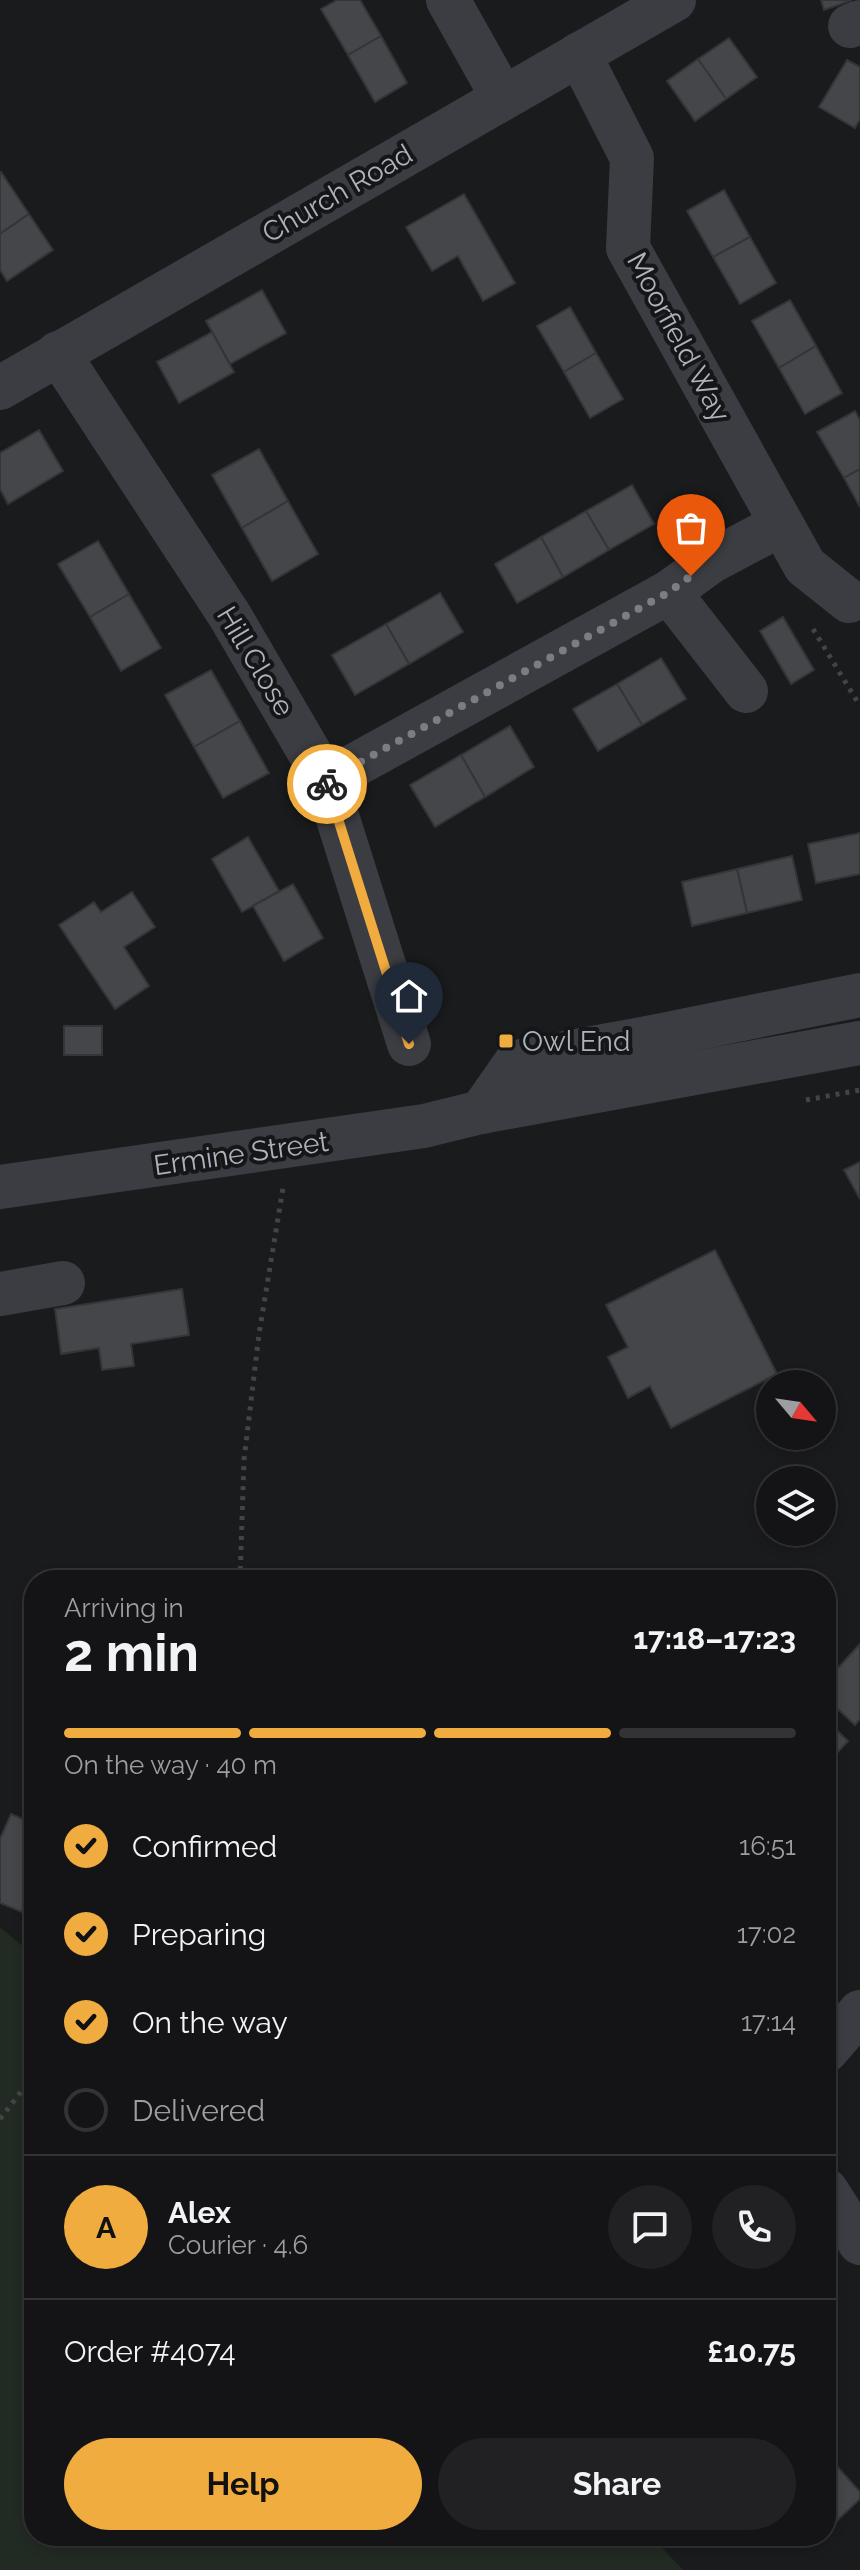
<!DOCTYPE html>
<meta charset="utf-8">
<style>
:root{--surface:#141416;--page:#212123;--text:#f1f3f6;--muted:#9d9ea1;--line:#333335;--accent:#f1ac3f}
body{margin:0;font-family:Raleway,sans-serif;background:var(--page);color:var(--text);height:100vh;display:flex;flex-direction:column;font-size:30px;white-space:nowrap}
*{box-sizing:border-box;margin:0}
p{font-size:26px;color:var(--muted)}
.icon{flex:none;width:44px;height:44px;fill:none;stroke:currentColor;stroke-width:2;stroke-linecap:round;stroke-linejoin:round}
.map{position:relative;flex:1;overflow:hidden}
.panel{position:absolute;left:24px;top:1570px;width:812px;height:976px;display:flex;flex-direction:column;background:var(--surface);border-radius:32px;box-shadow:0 4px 12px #0003,0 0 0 2px var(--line)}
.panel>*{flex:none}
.needle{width:52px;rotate:119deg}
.buttons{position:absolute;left:756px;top:1370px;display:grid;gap:16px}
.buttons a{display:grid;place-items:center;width:80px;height:80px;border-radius:50%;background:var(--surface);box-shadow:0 4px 12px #0003,0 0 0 2px var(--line);font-size:40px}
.pin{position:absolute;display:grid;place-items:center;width:68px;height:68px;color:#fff;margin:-82px -34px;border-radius:50% 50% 50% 0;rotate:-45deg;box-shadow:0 0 8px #0007}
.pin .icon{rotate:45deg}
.courier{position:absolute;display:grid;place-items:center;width:80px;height:80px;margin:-40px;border:6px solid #f1ac3f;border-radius:50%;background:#fff;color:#222;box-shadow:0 2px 10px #0007}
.head em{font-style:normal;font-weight:700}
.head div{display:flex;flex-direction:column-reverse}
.head{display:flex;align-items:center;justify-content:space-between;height:136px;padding:0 40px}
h1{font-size:52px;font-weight:700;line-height:60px}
.bar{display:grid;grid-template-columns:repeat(4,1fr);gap:12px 8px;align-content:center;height:96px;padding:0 40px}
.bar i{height:10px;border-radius:6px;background:var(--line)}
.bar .active{background:var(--accent)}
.bar p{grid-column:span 4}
.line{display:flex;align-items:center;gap:20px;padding:0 40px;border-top:2px solid var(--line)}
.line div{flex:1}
.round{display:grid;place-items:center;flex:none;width:84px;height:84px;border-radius:42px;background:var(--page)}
ol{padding:0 40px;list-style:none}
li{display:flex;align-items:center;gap:24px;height:88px}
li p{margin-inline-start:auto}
li .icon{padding:8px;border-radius:50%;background:var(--accent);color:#111;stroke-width:4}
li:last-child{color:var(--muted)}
li i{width:44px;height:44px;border:4px solid var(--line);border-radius:50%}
.button{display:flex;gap:16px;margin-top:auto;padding:16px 40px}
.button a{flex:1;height:92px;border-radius:48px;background:var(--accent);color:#111;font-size:32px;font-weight:700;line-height:92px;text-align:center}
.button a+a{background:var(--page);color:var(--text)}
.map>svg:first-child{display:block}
.green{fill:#222b23}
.building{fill:#44464a;stroke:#343539;stroke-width:2}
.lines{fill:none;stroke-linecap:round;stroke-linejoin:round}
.path{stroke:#414449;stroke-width:5;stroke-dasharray:4 6;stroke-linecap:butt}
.minor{stroke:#3b3d42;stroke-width:44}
.done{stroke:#7a7d84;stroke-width:8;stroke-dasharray:0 14.4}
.route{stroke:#f1ac3f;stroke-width:10}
.poi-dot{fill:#f1ac3f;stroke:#151618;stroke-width:3}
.labels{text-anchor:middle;stroke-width:8;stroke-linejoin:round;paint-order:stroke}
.street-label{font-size:28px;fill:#adb2bc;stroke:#151618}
.poi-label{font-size:28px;fill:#adb2bc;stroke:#151618;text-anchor:start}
</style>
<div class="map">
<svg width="860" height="2570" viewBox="0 0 860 2570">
<rect width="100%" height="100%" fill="#1a1b1d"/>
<path class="green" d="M0,1927L34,1956V2536H651L683,2570H0Z"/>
<g class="building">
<path d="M337,0H360L381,36L348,55L321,9Z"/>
<path d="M821,0H852L824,10Z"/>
<path d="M381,36L407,83L375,102L348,55Z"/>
<path d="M729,38L757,77L726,99L698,59Z"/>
<path d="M698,59L726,99L695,121L667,81Z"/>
<path d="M847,60L860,67V119L855,128L819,107Z"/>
<path d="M1,172L29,214L0,234V173Z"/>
<path d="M724,190L750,237L713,257L687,211Z"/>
<path d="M464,194L515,283L483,301L458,256L432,271L406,227Z"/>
<path d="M29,214L53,250L7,281L0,270V234Z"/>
<path d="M750,237L776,283L740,304L713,257Z"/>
<path d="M262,290L286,333L230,364L206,321Z"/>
<path d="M790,300L816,346L779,368L752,321Z"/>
<path d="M570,307L596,353L564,372L537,326Z"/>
<path d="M212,332L234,372L179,403L157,362Z"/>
<path d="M816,346L842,393L805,414L779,368Z"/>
<path d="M596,353L623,399L590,418L564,372Z"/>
<path d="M855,411L860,420V469L844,478L817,432Z"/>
<path d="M39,430L63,471L8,504L0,489V453Z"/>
<path d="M259,449L288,501L242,528L212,475Z"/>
<path d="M860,469V507L844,478Z"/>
<path d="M632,485L654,524L609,550L586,511Z"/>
<path d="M288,501L318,554L272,581L242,528Z"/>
<path d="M586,511L609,550L563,577L541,537Z"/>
<path d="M541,537L563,577L517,603L495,564Z"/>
<path d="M98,541L129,594L90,617L58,564Z"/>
<path d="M440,593L463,632L409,664L386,624Z"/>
<path d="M129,594L161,648L121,671L90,617Z"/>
<path d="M783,617L814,670L791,684L760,631Z"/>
<path d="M386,624L409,664L355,695L332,655Z"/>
<path d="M661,658L686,699L642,725L617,684Z"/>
<path d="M211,670L240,721L194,747L165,695Z"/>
<path d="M617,684L642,725L598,751L573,709Z"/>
<path d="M240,721L269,773L223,798L194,747Z"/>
<path d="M510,726L534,767L485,797L461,755Z"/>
<path d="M461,755L485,797L435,827L410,785Z"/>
<path d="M860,833V874L816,883L808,844Z"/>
<path d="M248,837L279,891L242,912L212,859Z"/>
<path d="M792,856L802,900L747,913L737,869Z"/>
<path d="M737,869L747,913L692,926L682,882Z"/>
<path d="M293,884L323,938L284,961L253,906Z"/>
<path d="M132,892L155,927L124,947L149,986L115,1009L59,925L94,902L101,912Z"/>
<rect x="64" y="1026" width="38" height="29"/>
<path d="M860,1162V1199L844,1170Z"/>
<path d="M715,1250L777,1374L671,1428L650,1386L628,1398L608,1357L628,1347L606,1305Z"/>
<path d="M182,1289L189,1335L131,1344L134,1366L102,1370L99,1348L61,1354L55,1309Z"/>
<path d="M860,1644V1719L855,1725L826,1698V1681Z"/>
<path d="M826,1720L848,1741L826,1765Z"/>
<path d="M11,1814L34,1824V1884L22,1912L0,1903V1839Z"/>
<path d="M826,2454L860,2492V2499L829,2528L826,2525Z"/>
</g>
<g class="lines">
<g class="path">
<path d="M813,629L860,706"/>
<path d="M806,1100L860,1090"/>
<path d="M240,1580L244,1460L259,1334L283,1188"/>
<path d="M0,2119L34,2075"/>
</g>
<g class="minor">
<path d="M448,0L503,98"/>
<path d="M850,26L860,22"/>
<path d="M579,54L632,158L628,248L805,566L849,601"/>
<path d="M58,353L230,616L326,781L409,1044"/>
<path d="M0,388L674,0"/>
<path d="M669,592L746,691"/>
<path d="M326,781L669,592L712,561L780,525"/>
<path d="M481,1112L516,1062L653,1037L860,995"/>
<path d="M0,1187L424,1126L481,1112L860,1043"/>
<path d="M0,1294L63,1283"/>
<path d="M826,2051L860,2012"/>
<path d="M826,2190L860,2243"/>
</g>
</g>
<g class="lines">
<path class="done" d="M327,784L326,781L669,592L691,576"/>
<path class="route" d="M327,784L409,1044"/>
</g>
<rect class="poi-dot" x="498" y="1033" width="16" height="16" rx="4"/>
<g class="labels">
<g class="street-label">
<text transform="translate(337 193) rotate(-30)" y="10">Church Road</text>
<text transform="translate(679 337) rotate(62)" y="10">Moorfield Way</text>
<text transform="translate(256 661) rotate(59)" y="10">Hill Close</text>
<text transform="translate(241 1153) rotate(-8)" y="10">Ermine Street</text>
</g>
<g class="poi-label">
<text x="522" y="1051">Owl End</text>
</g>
</g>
</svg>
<div class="buttons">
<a><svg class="needle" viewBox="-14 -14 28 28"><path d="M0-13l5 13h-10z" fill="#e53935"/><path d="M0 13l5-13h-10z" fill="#9d9ea1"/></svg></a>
<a><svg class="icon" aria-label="layers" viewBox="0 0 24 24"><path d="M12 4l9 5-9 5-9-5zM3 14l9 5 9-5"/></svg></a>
</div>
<div class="pin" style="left:691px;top:576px;background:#ea580c"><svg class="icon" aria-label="bag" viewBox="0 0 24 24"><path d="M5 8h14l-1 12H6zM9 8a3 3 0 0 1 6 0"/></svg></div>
<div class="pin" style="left:409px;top:1044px;background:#1f2937"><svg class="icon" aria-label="home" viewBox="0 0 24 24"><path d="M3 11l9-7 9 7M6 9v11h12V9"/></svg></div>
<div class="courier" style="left:327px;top:784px"><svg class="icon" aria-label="bike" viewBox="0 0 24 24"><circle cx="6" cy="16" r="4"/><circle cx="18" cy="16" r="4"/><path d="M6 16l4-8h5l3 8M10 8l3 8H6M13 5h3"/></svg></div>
<section class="panel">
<div class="head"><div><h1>2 min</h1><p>Arriving in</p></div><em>17:18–17:23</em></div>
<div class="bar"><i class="active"></i><i class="active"></i><i class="active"></i><i></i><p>On the way · 40 m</p></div>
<ol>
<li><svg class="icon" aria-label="check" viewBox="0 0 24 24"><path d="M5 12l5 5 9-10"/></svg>Confirmed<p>16:51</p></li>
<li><svg class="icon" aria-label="check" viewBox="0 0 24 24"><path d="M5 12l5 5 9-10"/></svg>Preparing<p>17:02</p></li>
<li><svg class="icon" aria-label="check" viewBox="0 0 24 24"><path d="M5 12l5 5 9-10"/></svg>On the way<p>17:14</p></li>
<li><i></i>Delivered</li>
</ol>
<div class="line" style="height:144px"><b class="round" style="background:var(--accent);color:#111">A</b><div><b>Alex</b><p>Courier · 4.6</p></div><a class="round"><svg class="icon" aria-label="chat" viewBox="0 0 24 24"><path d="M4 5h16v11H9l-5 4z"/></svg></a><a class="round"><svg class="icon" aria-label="phone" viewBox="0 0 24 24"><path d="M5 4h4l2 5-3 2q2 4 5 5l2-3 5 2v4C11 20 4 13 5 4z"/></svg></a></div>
<div class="line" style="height:104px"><div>Order #4074</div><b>£10.75</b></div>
<div class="button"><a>Help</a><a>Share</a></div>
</section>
</div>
